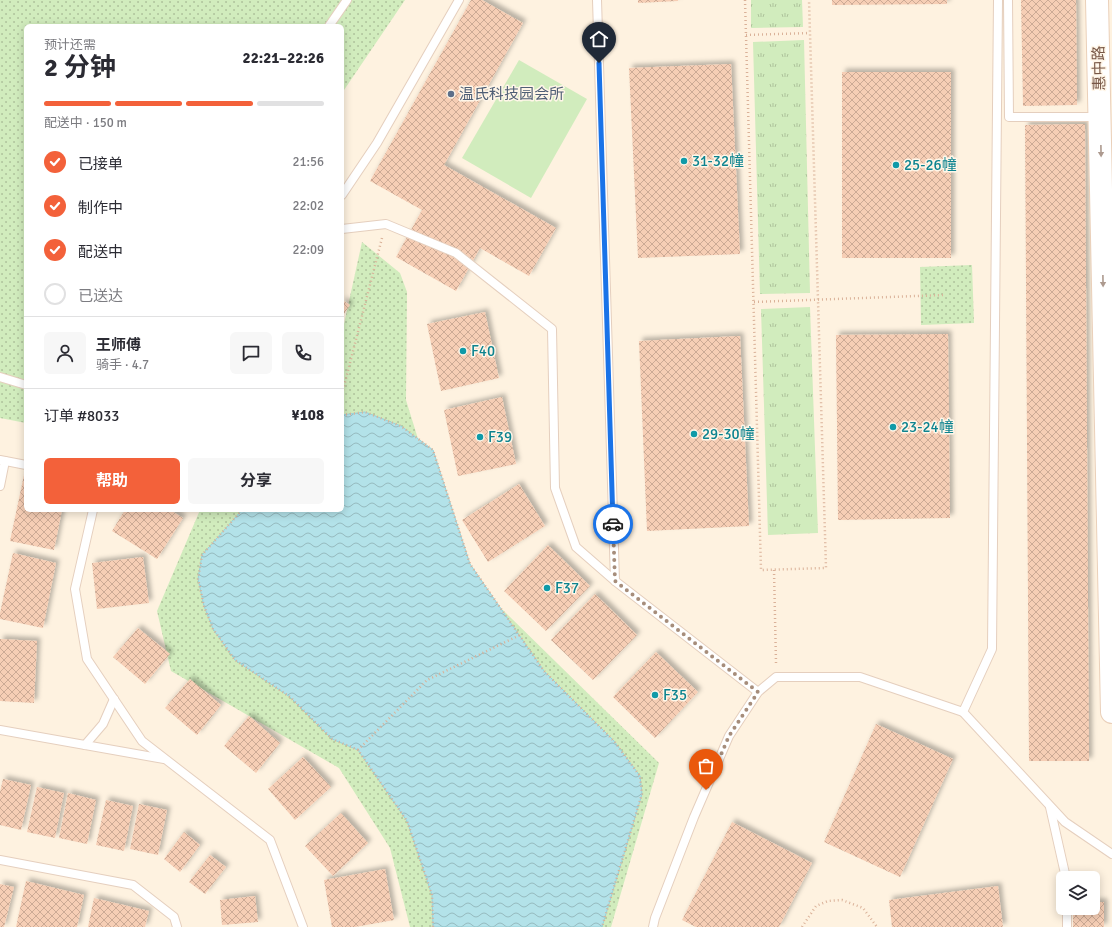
<!DOCTYPE html>
<html lang="zh">
<meta charset="utf-8">
<style>
:root{--surface:#fff;--page:#f7f7f7;--text:#2b2b33;--muted:#7c7c81;--line:#e1e1e2;--accent:#f3613a}
body{margin:0;font-family:Signika,"Noto Sans SC",sans-serif;background:var(--page);color:var(--text);height:100vh;display:flex;flex-direction:column;font-size:15px;white-space:nowrap}
*{box-sizing:border-box;margin:0}
p{font-size:13px;color:var(--muted)}
.icon{flex:none;width:22px;height:22px;fill:none;stroke:currentColor;stroke-width:2;stroke-linecap:round;stroke-linejoin:round}
.map{position:relative;flex:1;overflow:hidden}
.panel{position:absolute;left:24px;top:24px;width:320px;height:488px;display:flex;flex-direction:column;background:var(--surface);border-radius:6px;box-shadow:0 2px 10px #0003}
.panel>*{flex:none}
.buttons{position:absolute;left:1056px;top:871px;display:grid;gap:8px}
.buttons a{display:grid;place-items:center;width:44px;height:44px;border-radius:6px;background:var(--surface);box-shadow:0 2px 10px #0003;font-size:20px}
.pin{position:absolute;display:grid;place-items:center;width:34px;height:34px;color:#fff;margin:-41px -17px;border-radius:50% 50% 50% 0;rotate:-45deg;box-shadow:0 0 4px #0007}
.pin .icon{rotate:45deg}
.courier{position:absolute;display:grid;place-items:center;width:40px;height:40px;margin:-20px;border:3px solid #1a73e8;border-radius:50%;background:#fff;color:#222;box-shadow:0 1px 5px #0007}
.head em{font-style:normal;font-weight:700}
.head div{display:flex;flex-direction:column-reverse}
.head{display:flex;align-items:center;justify-content:space-between;height:68px;padding:0 20px}
h1{font-size:26px;font-weight:700;line-height:30px}
.bar{display:grid;grid-template-columns:repeat(4,1fr);gap:6px 4px;align-content:center;height:48px;padding:0 20px}
.bar i{height:5px;border-radius:3px;background:var(--line)}
.bar .current{background:var(--accent)}
.bar p{grid-column:span 4}
.line{display:flex;align-items:center;gap:10px;padding:0 20px;border-top:1px solid var(--line)}
.line div{flex:1}
.round{display:grid;place-items:center;flex:none;width:42px;height:42px;border-radius:6px;background:var(--page)}
ol{padding:0 20px;list-style:none}
li{display:flex;align-items:center;gap:12px;height:44px}
li p{margin-inline-start:auto}
li .icon{padding:4px;border-radius:50%;background:var(--accent);color:#fff;stroke-width:4}
li:last-child{color:var(--muted)}
li i{width:22px;height:22px;border:2px solid var(--line);border-radius:50%}
.primary-button{display:flex;gap:8px;margin-top:auto;padding:8px 20px}
.primary-button a{flex:1;height:46px;border-radius:6px;background:var(--accent);color:#fff;font-size:16px;font-weight:700;line-height:46px;text-align:center}
.primary-button a+a{background:var(--page);color:var(--text)}
.map>svg:first-child{display:block}
.grass{fill:url(#grass-tufts)}
.park{fill:url(#park-dots)}
.garden{fill:#d1ecbd}
.water{fill:url(#water-waves);stroke:#98d2db}
.building{fill:url(#building-cross-hatch);filter:url(#shadow)}
.lines{fill:none;stroke-linecap:round;stroke-linejoin:round}
.lane-casing{stroke:#e5cfbe;stroke-width:10}
.secondary-casing{stroke:#ead0ba;stroke-width:24}
.path{stroke:#dab198;stroke-width:2.5;stroke-dasharray:1 3;stroke-linecap:butt}
.lane{stroke:#fff;stroke-width:8}
.secondary{stroke:#fff;stroke-width:22}
.oneway{fill:#ad9a8f}
.done{stroke:#a68d7b;stroke-width:4;stroke-dasharray:0 7.2}
.route{stroke:#1a73e8;stroke-width:5}
.service-dot{fill:#5c6f8a;stroke:#fff6e8;stroke-width:1.5}
.culture-dot{fill:#0f9aa8;stroke:#fff6e8;stroke-width:1.5}
.labels{text-anchor:middle;stroke-width:3;stroke-linejoin:round;paint-order:stroke}
.street-label{font-size:15px;fill:#775645;stroke:#fff6e8}
.service-label{font-size:15px;fill:#4e5e75;stroke:#fff6e8;text-anchor:start}
.culture-label{font-size:15px;fill:#0d838f;stroke:#fff6e8;text-anchor:start}
</style>
<div class="map">
<svg width="1112" height="927" viewBox="0 0 1112 927">
<defs>
<pattern id="grass-tufts" width="24" height="20" patternUnits="userSpaceOnUse"><rect width="24" height="20" fill="#d1ecbd"/><path d="M3 7l-1-3M5 7V3M7 7l1-3M15 17l-1-3M17 17v-4M19 17l1-3" fill="none" stroke="#aec29b"/></pattern>
<pattern id="park-dots" width="8" height="8" patternUnits="userSpaceOnUse"><rect width="8" height="8" fill="#d1ecbd"/><path d="M2 2h.1M6 6h.1" fill="none" stroke="#aec29b" stroke-width="1.8" stroke-linecap="round"/></pattern>
<pattern id="water-waves" width="16" height="10" patternUnits="userSpaceOnUse"><rect width="16" height="10" fill="#b3e2e9"/><path d="M0 5q4-4 8 0t8 0" fill="none" stroke="#96babf"/></pattern>
<pattern id="building-cross-hatch" width="8" height="8" patternUnits="userSpaceOnUse"><rect width="8" height="8" fill="#f6ceb5"/><path d="M0 0l8 8M0 8l8-8" fill="none" stroke="#ccaa95"/></pattern>
<filter id="shadow"><feDropShadow dx="3.5" dy="-3.5" stdDeviation="2" flood-color="#0004"/></filter>
</defs>
<rect width="100%" height="100%" fill="#fef2e0"/>
<g class="grass">
<path d="M751,0H802L803,27L751,28Z"/>
<path d="M804,40L810,293L760,294L753,42Z"/>
<path d="M810,307L818,533L768,535L761,309Z"/>
</g>
<g class="park">
<path d="M0,0H405L342,93V26H26V423L0,418Z"/>
<path d="M362,242L400,273L407,292L406,400L457,565L659,763L611,927H410L390,848L339,768L171,671L157,611L200,510H342V333Z"/>
<path d="M972,265L974,323L921,325L920,267Z"/>
</g>
<path class="garden" d="M519,60L587,99L531,198L462,158Z"/>
<path class="water" d="M365,412L401,426L433,450L470,564L544,671L614,741L640,776L642,794L602,927H433L432,895L407,821L358,750L332,739L290,697L235,660L213,629L204,606L198,579L202,555L242,510H342V415Z"/>
<g class="building">
<path d="M471,0H482L523,23L444,165L556,228L529,276L480,248L456,291L396,257L422,210L370,181Z"/>
<path d="M638,0H678V1L638,3Z"/>
<path d="M832,0H947V4L832,5Z"/>
<path d="M1021,0H1076L1077,105L1023,106Z"/>
<path d="M731,64L740,254L638,258L629,68Z"/>
<rect x="842" y="72" width="109" height="186"/>
<path d="M1085,124L1089,761H1029L1025,125Z"/>
<path d="M342,300L350,305L342,317Z"/>
<path d="M485,312L499,378L441,391L427,324Z"/>
<path d="M948,334L950,518L838,520L836,335Z"/>
<path d="M740,336L749,526L647,531L639,341Z"/>
<path d="M502,397L516,464L458,476L444,410Z"/>
<path d="M24,475H26V510H62L54,550L10,541Z"/>
<path d="M519,484L545,526L488,562L462,520Z"/>
<path d="M125,510H170L183,518L157,559L112,531Z"/>
<path d="M548,545L590,586L546,631L504,591Z"/>
<path d="M13,553L56,563L43,628L0,619V613Z"/>
<path d="M143,557L149,603L97,609L92,563Z"/>
<path d="M595,594L637,635L593,680L551,640Z"/>
<path d="M138,628L170,654L145,684L113,657Z"/>
<path d="M0,639L37,641L34,703L0,701Z"/>
<path d="M656,652L698,692L655,738L613,697Z"/>
<path d="M190,679L221,705L197,735L165,708Z"/>
<path d="M249,716L280,743L256,773L224,746Z"/>
<path d="M876,724L953,759L900,877L824,842Z"/>
<path d="M303,757L331,787L295,820L268,789Z"/>
<path d="M3,779L31,785L21,830L0,825V792Z"/>
<path d="M37,787L64,793L55,838L27,832Z"/>
<path d="M68,793L96,800L87,844L59,838Z"/>
<path d="M106,800L133,806L124,851L96,845Z"/>
<path d="M139,804L167,810L158,855L130,849Z"/>
<path d="M341,813L368,843L333,876L305,846Z"/>
<path d="M732,822L812,863L779,927H696L682,920Z"/>
<path d="M184,832L200,845L180,872L164,859Z"/>
<path d="M210,855L226,867L205,894L189,882Z"/>
<path d="M385,869L394,920L355,927H332L324,880Z"/>
<path d="M26,881L84,895L77,927H16Z"/>
<path d="M0,884L14,887L4,927H0Z"/>
<path d="M998,886L1003,927H892L889,900Z"/>
<path d="M255,896L258,922L222,925L220,900Z"/>
<path d="M94,898L149,911L145,927H88Z"/>
<path d="M1093,902H1104V927H1073V908H1093Z"/>
</g>
<g class="lines">
<defs>
<g id="lane">
<path d="M597,0L615,581"/>
<path d="M1008,0L1009,117H1098"/>
<path d="M329,26L347,0"/>
<path d="M342,195L377,143L459,0"/>
<path d="M342,229L386,224L456,253L552,329L555,488L576,547L615,581L758,692"/>
<path d="M0,377L26,385"/>
<path d="M0,460L26,465"/>
<path d="M0,486L5,461"/>
<path d="M93,510L75,589L87,659L142,741L270,840L303,927"/>
<path d="M963,712L1065,822L1112,854"/>
<path d="M0,730L164,759"/>
<path d="M85,745L103,724L114,699"/>
<path d="M1050,807L1066,878"/>
<path d="M0,860L133,885L174,917L177,927"/>
<path d="M653,927L655,918L694,817L729,736L758,692L776,677H860L963,712L992,649L998,0"/>
<path d="M1067,927V908"/>
</g>
<path id="secondary" d="M1097,0L1112,712"/>
</defs>
<use href="#lane" class="lane-casing"/>
<use href="#secondary" class="secondary-casing"/>
<g class="path">
<path d="M745,0L761,570L826,568L809,0"/>
<path d="M746,35L810,33"/>
<path d="M754,302L944,295"/>
<path d="M342,394L382,238"/>
<path d="M342,415L365,412L401,426L433,450L470,564L544,671L614,741L640,776L642,794L602,927"/>
<path d="M242,510L202,555L198,579L204,606L213,629L235,660L290,697L332,739L358,750L407,821L432,895L433,927"/>
<path d="M774,570L776,663"/>
<path d="M358,750L427,680L520,635"/>
<path d="M802,927L816,906L828,901L842,900L863,908L877,927"/>
</g>
<use href="#lane" class="lane"/>
<use href="#secondary" class="secondary"/>
</g>
<defs><path id="oneway-solid" d="M-6-.8H1V-3.2L6.5 0L1 3.2V.8H-6Z"/></defs>
<g class="oneway">
<use href="#oneway-solid" transform="translate(1101 151) rotate(89)"/>
<use href="#oneway-solid" transform="translate(1103 281) rotate(89)"/>
</g>
<g class="lines">
<path class="done" d="M613,524L615,581L758,692L729,736L706,790"/>
<path class="route" d="M599,63L613,524"/>
</g>
<circle class="service-dot" cx="451" cy="94" r="4"/>
<g class="culture-dot">
<circle cx="684" cy="161" r="4"/>
<circle cx="896" cy="165" r="4"/>
<circle cx="463" cy="351" r="4"/>
<circle cx="893" cy="427" r="4"/>
<circle cx="694" cy="434" r="4"/>
<circle cx="480" cy="437" r="4"/>
<circle cx="547" cy="588" r="4"/>
<circle cx="655" cy="695" r="4"/>
</g>
<g class="labels">
<g class="street-label">
<text transform="translate(1099 68) rotate(-91)" y="5">惠中路</text>
</g>
<g class="service-label">
<text x="459" y="99">温氏科技园会所</text>
</g>
<g class="culture-label">
<text x="692" y="166">31-32幢</text>
<text x="904" y="170">25-26幢</text>
<text x="471" y="356">F40</text>
<text x="901" y="432">23-24幢</text>
<text x="702" y="439">29-30幢</text>
<text x="488" y="442">F39</text>
<text x="555" y="593">F37</text>
<text x="663" y="700">F35</text>
</g>
</g>
</svg>
<div class="buttons">
<a><svg class="icon" aria-label="layers" viewBox="0 0 24 24"><path d="M12 4l9 5-9 5-9-5zM3 14l9 5 9-5"/></svg></a>
</div>
<div class="pin" style="left:706px;top:790px;background:#ea580c"><svg class="icon" aria-label="bag" viewBox="0 0 24 24"><path d="M5 8h14l-1 12H6zM9 8a3 3 0 0 1 6 0"/></svg></div>
<div class="pin" style="left:599px;top:63px;background:#1f2937"><svg class="icon" aria-label="home" viewBox="0 0 24 24"><path d="M3 11l9-7 9 7M6 9v11h12V9"/></svg></div>
<div class="courier" style="left:613px;top:524px"><svg class="icon" aria-label="car" viewBox="0 0 24 24"><path d="M5 17H2v-5l4-1 3-4h7l3 4 3 1v5h-3M9 17h6M6 11h13"/><circle cx="7" cy="17" r="2"/><circle cx="17" cy="17" r="2"/></svg></div>
<section class="panel">
<div class="head"><div><h1>2 分钟</h1><p>预计还需</p></div><em>22:21–22:26</em></div>
<div class="bar"><i class="current"></i><i class="current"></i><i class="current"></i><i></i><p>配送中 · 150 m</p></div>
<ol>
<li><svg class="icon" aria-label="check" viewBox="0 0 24 24"><path d="M5 12l5 5 9-10"/></svg>已接单<p>21:56</p></li>
<li><svg class="icon" aria-label="check" viewBox="0 0 24 24"><path d="M5 12l5 5 9-10"/></svg>制作中<p>22:02</p></li>
<li><svg class="icon" aria-label="check" viewBox="0 0 24 24"><path d="M5 12l5 5 9-10"/></svg>配送中<p>22:09</p></li>
<li><i></i>已送达</li>
</ol>
<div class="line" style="height:72px"><a class="round"><svg class="icon" aria-label="person" viewBox="0 0 24 24"><circle cx="12" cy="8" r="4"/><path d="M4 21q1-7 8-7t8 7"/></svg></a><div><b>王师傅</b><p>骑手 · 4.7</p></div><a class="round"><svg class="icon" aria-label="chat" viewBox="0 0 24 24"><path d="M4 5h16v11H9l-5 4z"/></svg></a><a class="round"><svg class="icon" aria-label="phone" viewBox="0 0 24 24"><path d="M5 4h4l2 5-3 2q2 4 5 5l2-3 5 2v4C11 20 4 13 5 4z"/></svg></a></div>
<div class="line" style="height:52px"><div>订单 #8033</div><b>¥108</b></div>
<div class="primary-button"><a>帮助</a><a>分享</a></div>
</section>
</div>
